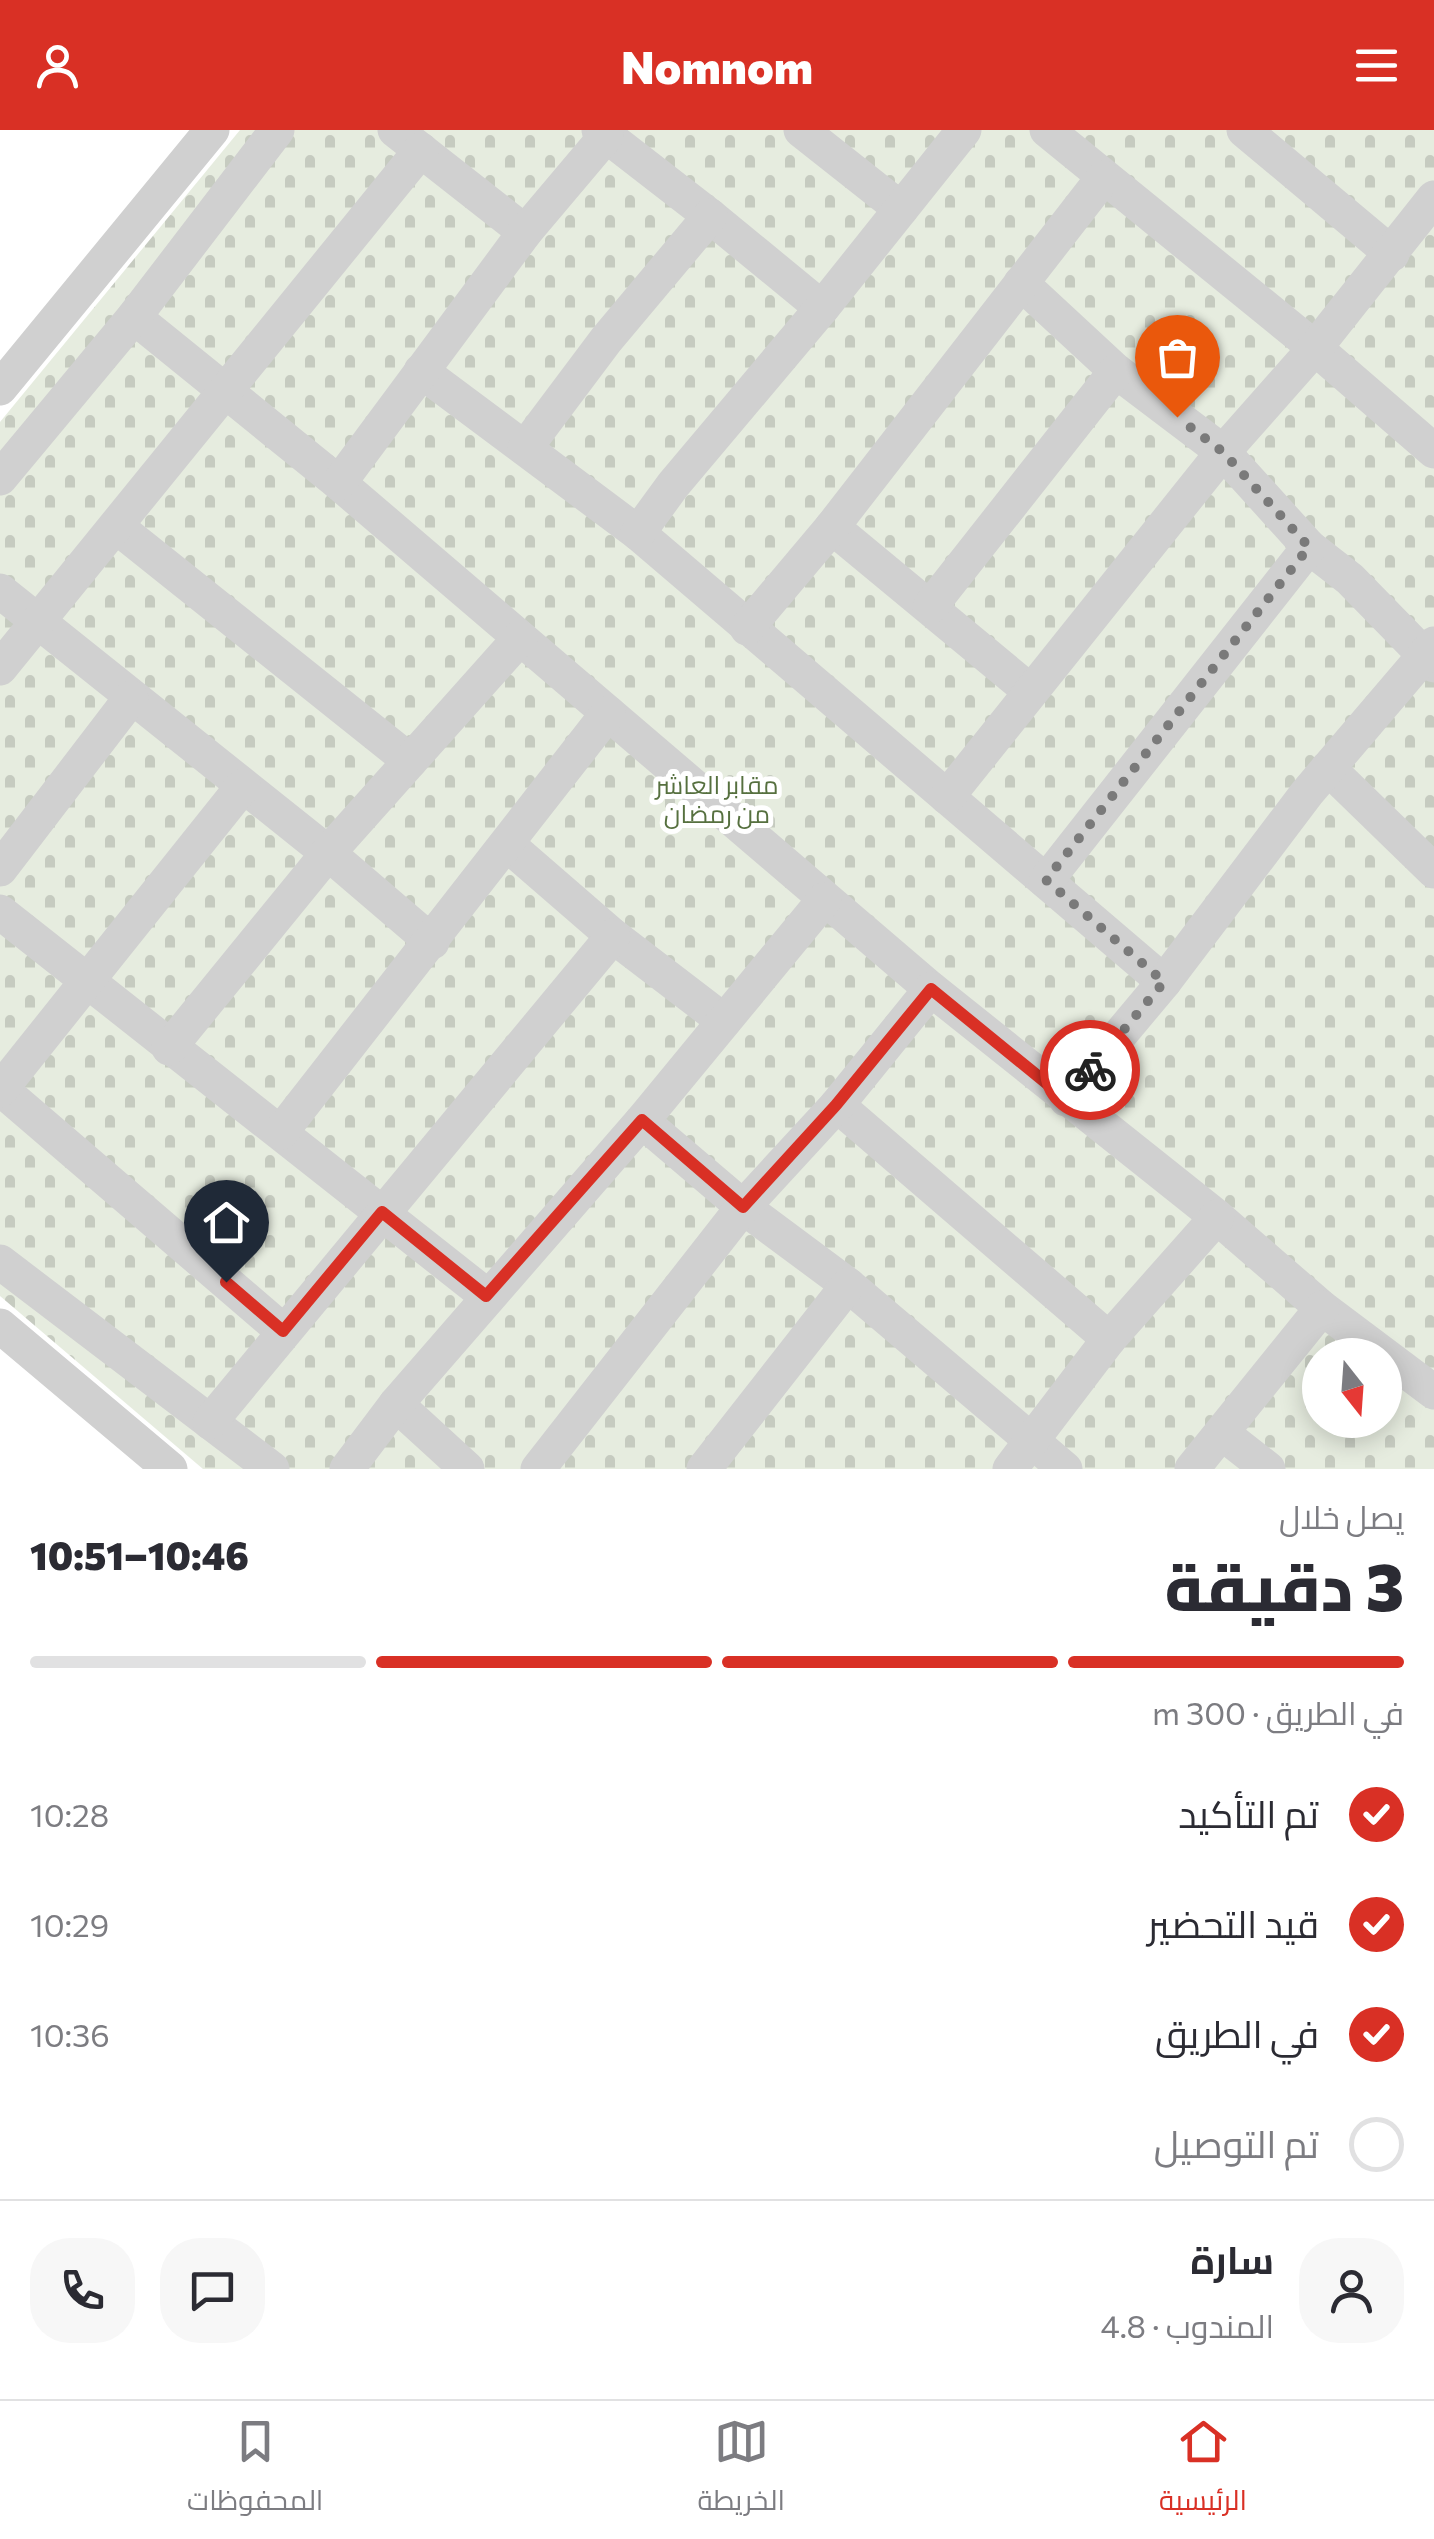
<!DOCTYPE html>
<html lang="ar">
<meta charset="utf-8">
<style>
:root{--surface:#fff;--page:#f7f7f7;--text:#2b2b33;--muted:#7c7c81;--line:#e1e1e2;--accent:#d93025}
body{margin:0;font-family:Commissioner,Cairo,sans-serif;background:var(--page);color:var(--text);direction:rtl;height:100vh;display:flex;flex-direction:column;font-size:38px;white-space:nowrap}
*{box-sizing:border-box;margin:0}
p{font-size:32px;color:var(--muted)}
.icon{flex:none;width:55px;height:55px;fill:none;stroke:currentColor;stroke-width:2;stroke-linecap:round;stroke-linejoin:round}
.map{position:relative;height:1339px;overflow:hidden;direction:ltr}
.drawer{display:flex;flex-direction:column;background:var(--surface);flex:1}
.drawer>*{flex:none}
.needle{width:65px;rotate:163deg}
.controls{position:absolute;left:1302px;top:1208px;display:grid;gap:20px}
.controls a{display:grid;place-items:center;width:100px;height:100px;border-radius:50%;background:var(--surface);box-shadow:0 5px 25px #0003;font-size:50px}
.pin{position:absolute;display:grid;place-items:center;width:85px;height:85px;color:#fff;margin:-102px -42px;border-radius:50% 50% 50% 0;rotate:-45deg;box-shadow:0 0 10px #0007}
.pin .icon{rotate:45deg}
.courier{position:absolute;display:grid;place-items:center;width:100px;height:100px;margin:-50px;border:8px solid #d93025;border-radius:50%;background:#fff;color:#222;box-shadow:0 2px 12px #0007}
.overview em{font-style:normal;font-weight:800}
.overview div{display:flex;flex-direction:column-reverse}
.overview{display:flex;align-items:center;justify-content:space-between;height:170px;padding:0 30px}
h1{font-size:65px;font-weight:800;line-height:75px}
.bar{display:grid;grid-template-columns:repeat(4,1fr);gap:15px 10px;align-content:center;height:120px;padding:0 30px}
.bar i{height:12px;border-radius:8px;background:var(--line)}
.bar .on{background:var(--accent)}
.bar p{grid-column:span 4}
.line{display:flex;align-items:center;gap:25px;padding:0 30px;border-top:2px solid var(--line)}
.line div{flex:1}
.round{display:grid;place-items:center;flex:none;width:105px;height:105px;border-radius:40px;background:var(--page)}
ol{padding:0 30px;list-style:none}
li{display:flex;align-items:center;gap:30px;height:110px}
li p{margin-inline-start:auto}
li .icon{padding:10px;border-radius:50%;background:var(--accent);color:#fff;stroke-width:4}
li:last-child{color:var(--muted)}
li i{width:55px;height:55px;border:5px solid var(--line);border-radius:50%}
header{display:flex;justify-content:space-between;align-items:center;height:130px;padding:0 30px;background:var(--accent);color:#fff;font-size:45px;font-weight:800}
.tabs{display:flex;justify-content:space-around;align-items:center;height:140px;border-top:2px solid var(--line);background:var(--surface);font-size:28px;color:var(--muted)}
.tabs a{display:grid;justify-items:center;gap:5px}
.tabs .on{color:var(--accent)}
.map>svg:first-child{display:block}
.cemetery{fill:url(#cemetery-stones);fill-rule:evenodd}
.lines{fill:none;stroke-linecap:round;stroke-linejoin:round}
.minor{stroke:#d0d0d0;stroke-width:35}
.done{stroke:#7a7a7a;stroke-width:10;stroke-dasharray:0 18}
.route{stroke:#d93025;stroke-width:12}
.labels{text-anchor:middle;stroke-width:10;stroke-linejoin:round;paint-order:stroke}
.park-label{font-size:25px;fill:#56703f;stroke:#fff}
</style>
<header><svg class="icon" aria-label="menu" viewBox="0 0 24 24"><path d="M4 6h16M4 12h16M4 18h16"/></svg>Nomnom<svg class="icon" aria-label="person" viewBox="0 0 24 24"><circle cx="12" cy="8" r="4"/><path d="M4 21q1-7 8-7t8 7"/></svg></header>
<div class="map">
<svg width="1434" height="1339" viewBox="0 0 1434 1339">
<defs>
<pattern id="cemetery-stones" width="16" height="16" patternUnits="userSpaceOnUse" patternTransform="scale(2.5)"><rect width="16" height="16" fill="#e6ecdf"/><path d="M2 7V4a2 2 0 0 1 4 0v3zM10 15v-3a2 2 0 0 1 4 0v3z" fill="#c6cbc0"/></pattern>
</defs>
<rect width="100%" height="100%" fill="#fff"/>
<path class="cemetery" d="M240,0H1434V1339H203L0,1166V292ZM1320,1225H1385V1290H1320Z"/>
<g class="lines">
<g class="minor">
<path d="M395,0L525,102"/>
<path d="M599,0L710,86L822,178"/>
<path d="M801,0L901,79"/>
<path d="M1047,0L1315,218L1434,321"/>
<path d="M1244,0L1392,124"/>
<path d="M1021,153L1116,241L1223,322L1309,417L1350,449L1434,535"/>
<path d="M134,187L339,353L931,859L1217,1087L1322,1178L1434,1262"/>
<path d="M421,241L638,403L1164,852"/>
<path d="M0,258L212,0"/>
<path d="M525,318L606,210L710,86"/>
<path d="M0,348L134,187L277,0"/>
<path d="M339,353L525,102L606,6"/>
<path d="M117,397L410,631"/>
<path d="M832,397L1030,561"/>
<path d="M638,403L673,355L822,178L964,0"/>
<path d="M0,461L328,723L432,812"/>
<path d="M930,477L1116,241"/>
<path d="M747,498L832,397L1103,48"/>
<path d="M0,538L421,20"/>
<path d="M1328,638L1434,741"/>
<path d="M947,667L1223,322L1315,218L1434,68"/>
<path d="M508,715L613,806L724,891"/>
<path d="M0,739L131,568"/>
<path d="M1046,751L1309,417"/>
<path d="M0,782L487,1166"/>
<path d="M169,918L328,723L520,508"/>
<path d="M1,959L283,1201"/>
<path d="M0,960L243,656"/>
<path d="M1066,969L1164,852L1307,663L1434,514"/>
<path d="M837,975L1109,1209"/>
<path d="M642,991L743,1077L848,1155L1065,1339"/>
<path d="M281,1002L608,583"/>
<path d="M0,1132L272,1339"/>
<path d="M0,1196L170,1339"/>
<path d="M396,1274L467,1339"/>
<path d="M210,1292L613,806"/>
<path d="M1222,1303L1268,1339"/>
<path d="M347,1339L396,1274L642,991L824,770"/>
<path d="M538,1339L743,1077L837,975L931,859"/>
<path d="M704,1339L848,1155"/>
<path d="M1010,1339L1109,1209L1217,1087"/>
<path d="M1192,1339L1322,1178"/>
</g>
</g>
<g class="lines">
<path class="done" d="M1090,940L1164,852L1046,750L1309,417L1223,322L1177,287"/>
<path class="route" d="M226,1152L283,1201L382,1082L486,1166L642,990L743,1077L836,975L931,859L1066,969L1090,940"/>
</g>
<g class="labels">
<g class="park-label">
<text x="717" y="664">مقابر العاشر<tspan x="717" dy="29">من رمضان</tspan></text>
</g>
</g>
</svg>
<div class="controls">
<a><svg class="needle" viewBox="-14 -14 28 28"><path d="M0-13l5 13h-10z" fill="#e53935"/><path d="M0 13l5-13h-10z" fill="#7c7c81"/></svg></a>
</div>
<div class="pin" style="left:1177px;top:287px;background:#ea580c"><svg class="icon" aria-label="bag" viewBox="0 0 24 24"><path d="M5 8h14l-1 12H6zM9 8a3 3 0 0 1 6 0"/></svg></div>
<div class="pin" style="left:226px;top:1152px;background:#1f2937"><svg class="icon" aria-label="home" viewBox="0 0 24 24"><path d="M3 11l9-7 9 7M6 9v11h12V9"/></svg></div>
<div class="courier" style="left:1090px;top:940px"><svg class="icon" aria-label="bike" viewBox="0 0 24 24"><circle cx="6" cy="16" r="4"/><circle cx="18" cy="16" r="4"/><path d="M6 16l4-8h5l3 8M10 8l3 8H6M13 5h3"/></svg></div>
</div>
<section class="drawer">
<div class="overview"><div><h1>3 دقيقة</h1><p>يصل خلال</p></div><em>10:46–10:51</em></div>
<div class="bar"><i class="on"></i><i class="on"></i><i class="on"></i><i></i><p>في الطريق · 300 m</p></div>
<ol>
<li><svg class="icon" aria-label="check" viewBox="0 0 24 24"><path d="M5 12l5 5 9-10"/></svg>تم التأكيد<p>10:28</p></li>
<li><svg class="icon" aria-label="check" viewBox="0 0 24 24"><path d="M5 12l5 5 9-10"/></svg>قيد التحضير<p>10:29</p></li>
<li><svg class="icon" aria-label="check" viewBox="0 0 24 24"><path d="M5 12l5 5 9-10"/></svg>في الطريق<p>10:36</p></li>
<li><i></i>تم التوصيل</li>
</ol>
<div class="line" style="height:180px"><a class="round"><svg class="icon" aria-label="person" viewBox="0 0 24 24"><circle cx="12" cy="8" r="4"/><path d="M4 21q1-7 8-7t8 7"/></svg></a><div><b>سارة</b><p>المندوب · 4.8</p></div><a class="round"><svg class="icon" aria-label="chat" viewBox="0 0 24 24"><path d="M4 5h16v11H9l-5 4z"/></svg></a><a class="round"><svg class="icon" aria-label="phone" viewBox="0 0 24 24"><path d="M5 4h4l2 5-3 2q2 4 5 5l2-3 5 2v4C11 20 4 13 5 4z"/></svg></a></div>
</section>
<nav class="tabs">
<a class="on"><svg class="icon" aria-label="home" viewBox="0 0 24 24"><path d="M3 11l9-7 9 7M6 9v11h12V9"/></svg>الرئيسية</a>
<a><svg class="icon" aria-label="map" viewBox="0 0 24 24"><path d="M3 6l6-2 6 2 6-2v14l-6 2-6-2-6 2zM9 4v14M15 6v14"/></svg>الخريطة</a>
<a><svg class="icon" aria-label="saved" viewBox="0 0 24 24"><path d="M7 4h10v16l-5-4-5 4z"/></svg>المحفوظات</a>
</nav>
